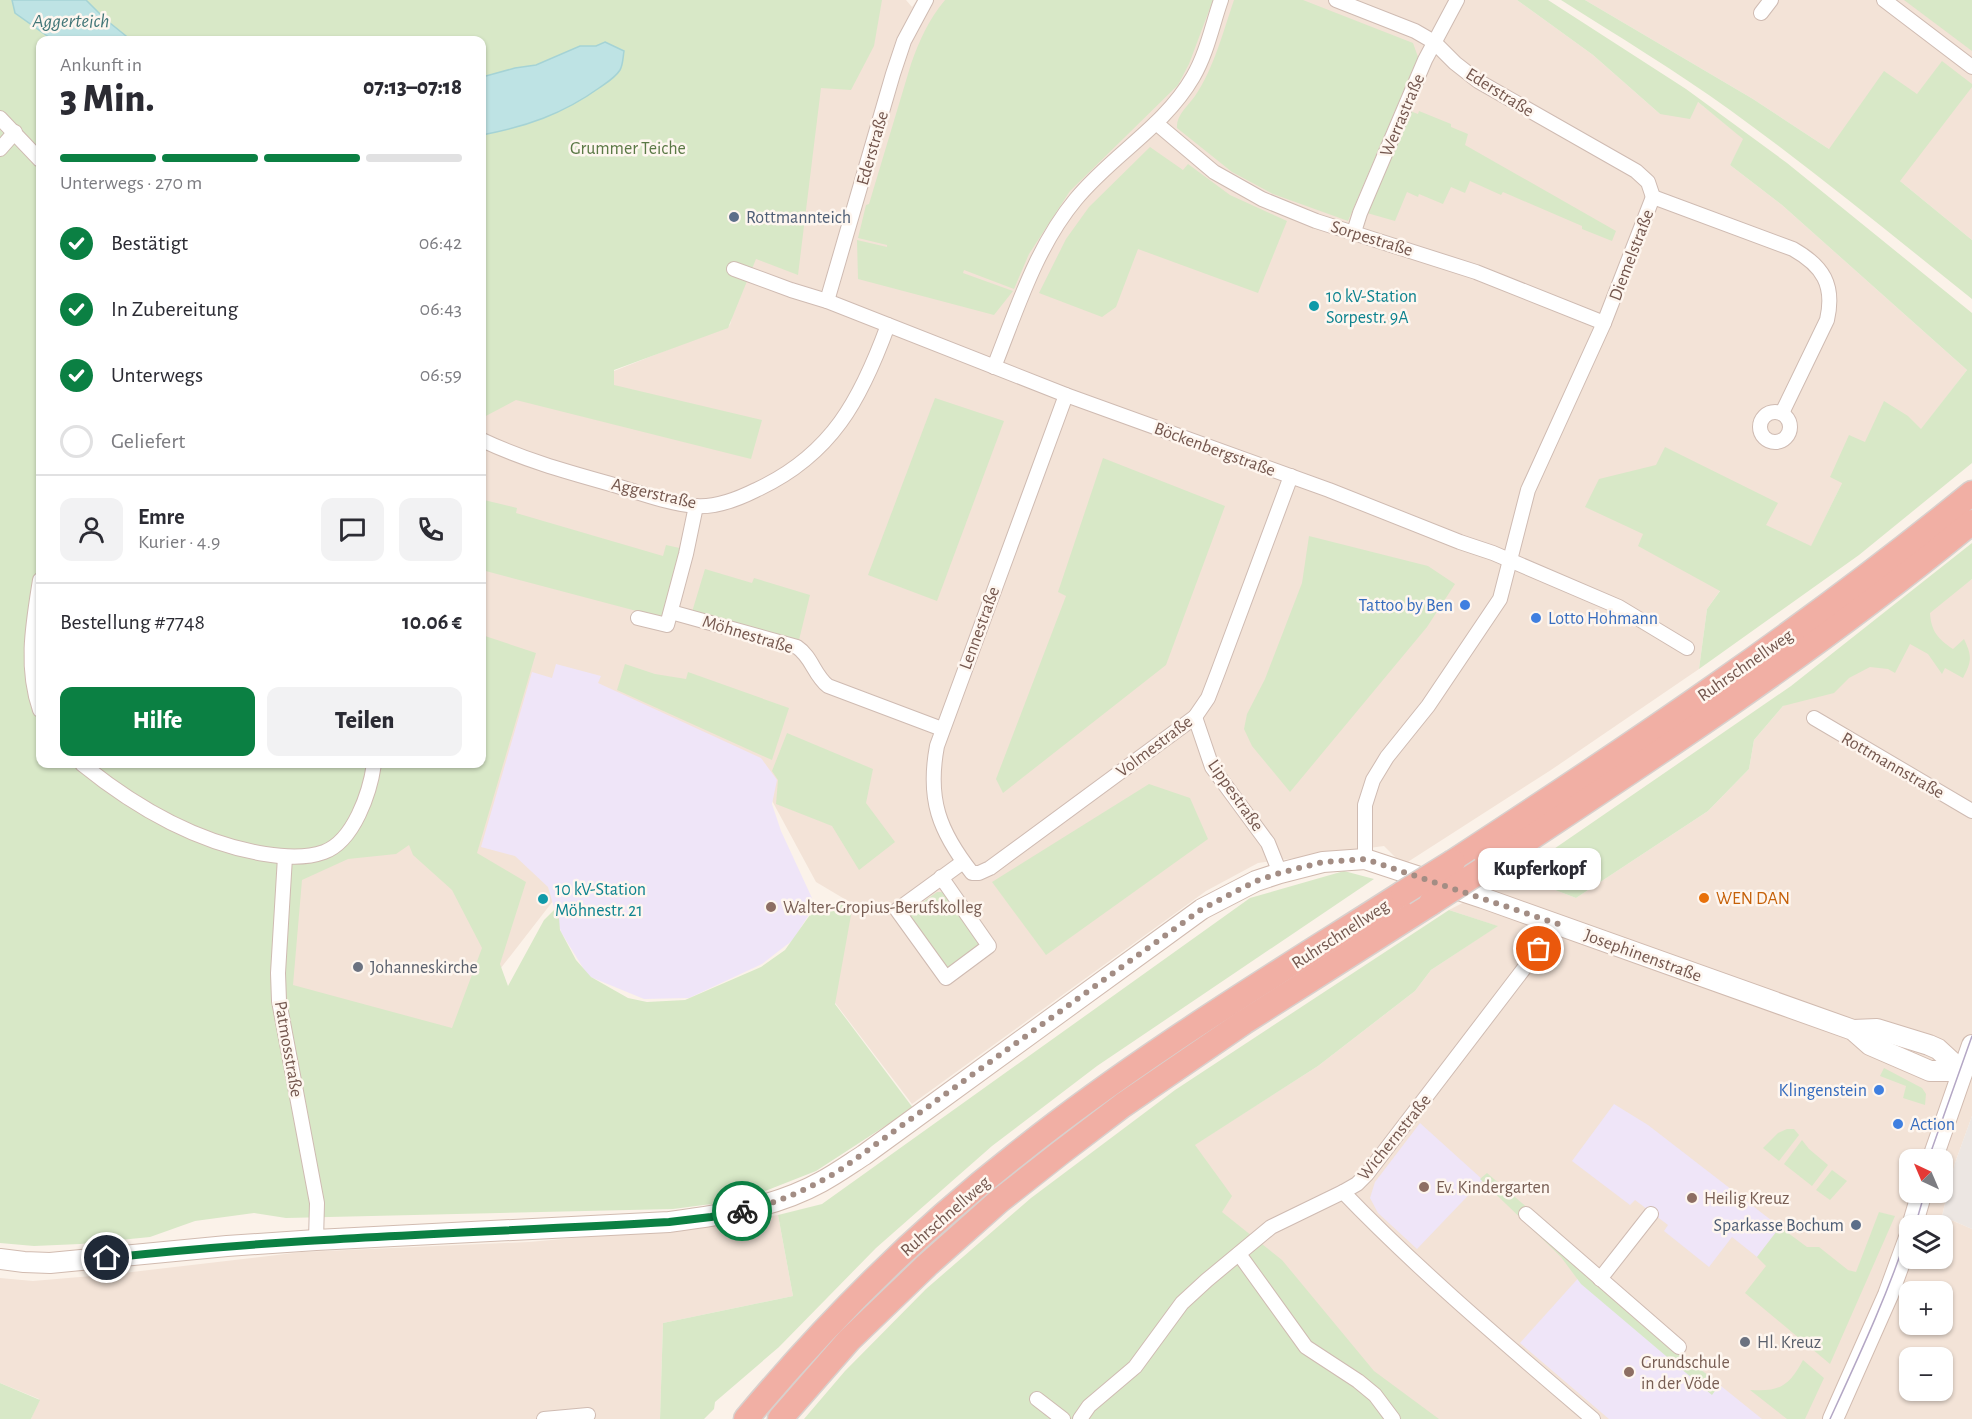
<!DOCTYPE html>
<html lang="de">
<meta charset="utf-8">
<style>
:root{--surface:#fff;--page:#f2f2f3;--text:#2b2b33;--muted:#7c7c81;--line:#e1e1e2;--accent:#0b8043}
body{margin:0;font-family:"Alegreya Sans",sans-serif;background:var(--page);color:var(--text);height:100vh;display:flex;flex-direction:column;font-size:22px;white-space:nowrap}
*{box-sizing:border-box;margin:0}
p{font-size:20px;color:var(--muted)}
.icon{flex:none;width:33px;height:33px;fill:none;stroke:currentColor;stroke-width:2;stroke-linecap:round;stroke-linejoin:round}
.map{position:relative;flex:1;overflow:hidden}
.drawer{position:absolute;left:36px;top:36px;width:450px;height:732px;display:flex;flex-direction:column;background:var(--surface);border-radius:12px;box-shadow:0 2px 4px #0004}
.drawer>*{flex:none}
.needle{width:39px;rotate:316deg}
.fabs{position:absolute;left:1899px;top:1149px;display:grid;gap:12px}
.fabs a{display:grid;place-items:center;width:54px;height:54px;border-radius:12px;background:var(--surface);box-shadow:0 2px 4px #0004;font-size:30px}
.pin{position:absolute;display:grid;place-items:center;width:51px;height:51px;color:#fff;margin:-26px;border:3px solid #fff;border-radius:50%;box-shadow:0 2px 6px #0007}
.courier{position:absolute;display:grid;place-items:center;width:60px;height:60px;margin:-30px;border:4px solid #0b8043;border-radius:50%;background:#fff;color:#222;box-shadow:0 2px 8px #0007}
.bubble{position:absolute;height:42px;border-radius:12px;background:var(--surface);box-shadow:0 2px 4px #0004;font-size:20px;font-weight:800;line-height:42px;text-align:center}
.headline em{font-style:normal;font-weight:800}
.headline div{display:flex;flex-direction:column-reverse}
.headline{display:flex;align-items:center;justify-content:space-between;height:102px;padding:0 24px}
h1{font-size:39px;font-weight:800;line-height:45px}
.bar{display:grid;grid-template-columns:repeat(4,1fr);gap:9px 6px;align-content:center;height:72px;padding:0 24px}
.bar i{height:8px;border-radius:4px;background:var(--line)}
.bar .selected{background:var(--accent)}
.bar p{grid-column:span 4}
.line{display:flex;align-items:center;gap:15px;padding:0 24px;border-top:2px solid var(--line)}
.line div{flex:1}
.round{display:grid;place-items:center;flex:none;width:63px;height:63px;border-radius:12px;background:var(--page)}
ol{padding:0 24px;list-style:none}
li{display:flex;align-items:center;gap:18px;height:66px}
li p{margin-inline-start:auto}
li .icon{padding:6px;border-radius:50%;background:var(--accent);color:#fff;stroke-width:4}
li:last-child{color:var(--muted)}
li i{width:33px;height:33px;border:3px solid var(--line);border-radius:50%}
.cta{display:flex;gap:12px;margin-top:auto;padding:12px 24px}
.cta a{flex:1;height:69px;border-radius:12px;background:var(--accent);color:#fff;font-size:24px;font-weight:800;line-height:69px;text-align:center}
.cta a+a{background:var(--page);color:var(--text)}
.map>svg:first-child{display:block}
.residential{fill:#f3e3d7;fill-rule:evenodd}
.industrial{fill:#ece6e2}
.education{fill:#efe5f8}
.green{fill:#d8e8c7;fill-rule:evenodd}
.water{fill:#bee3e4;stroke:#a5d3d5;stroke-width:1.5}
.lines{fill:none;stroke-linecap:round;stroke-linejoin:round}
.street-casing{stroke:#cfbbb2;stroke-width:16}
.secondary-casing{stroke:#d1bbb0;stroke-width:22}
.highway-casing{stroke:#d8d0cd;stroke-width:27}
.street{stroke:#fff;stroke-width:14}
.secondary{stroke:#fff;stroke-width:20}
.highway{stroke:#f1afa4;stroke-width:24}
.tram{stroke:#b4a7c5;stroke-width:1.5}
.highway-bridge-casing{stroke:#d8d0cd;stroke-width:27;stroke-linecap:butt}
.highway-bridge{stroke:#f1afa4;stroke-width:24}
.done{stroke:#a38d84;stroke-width:6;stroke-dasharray:0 10.8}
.route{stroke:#0b8043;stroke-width:8}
.service-dot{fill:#5c6f8a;stroke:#fef6ef;stroke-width:2}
.culture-dot{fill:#0f9aa8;stroke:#fef6ef;stroke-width:2}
.shop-dot{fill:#3f7fe0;stroke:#fef6ef;stroke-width:2}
.food-dot{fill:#e8710a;stroke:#fef6ef;stroke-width:2}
.education-dot{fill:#8d6e63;stroke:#fef6ef;stroke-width:2}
.worship-dot{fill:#6b7280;stroke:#fef6ef;stroke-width:2}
.labels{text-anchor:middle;stroke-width:5;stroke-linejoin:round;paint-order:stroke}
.street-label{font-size:18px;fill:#74574e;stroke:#fef6ef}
.park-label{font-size:18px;fill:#5b7946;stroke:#fef6ef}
.service-label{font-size:18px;fill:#4e5e75;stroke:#fef6ef;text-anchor:start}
.culture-label{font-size:18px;fill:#0d838f;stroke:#fef6ef;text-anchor:start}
.shop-label{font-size:18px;fill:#366cbe;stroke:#fef6ef;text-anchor:end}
.food-label{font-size:18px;fill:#c56008;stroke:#fef6ef;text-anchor:start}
.education-label{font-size:18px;fill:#785e54;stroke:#fef6ef;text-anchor:start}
.worship-label{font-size:18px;fill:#5b616d;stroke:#fef6ef;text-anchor:start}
.water-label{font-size:20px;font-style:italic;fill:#427678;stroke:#fef6ef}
</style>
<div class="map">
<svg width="1972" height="1419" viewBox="0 0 1972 1419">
<rect width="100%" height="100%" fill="#fbf2e9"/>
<g class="residential">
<path d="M833,0H906L912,7L917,0H1517L1593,55L1660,114L1698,102L1744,139L1730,165L1782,205L1967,370L1921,430L1842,483L1811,547L1766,526L1707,609L1699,669L1551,770L1403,865L1384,846L1258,863L1206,891L912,1104L826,991L853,904L816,882L763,784L553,901L452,1031L46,923L40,764H482V272L604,375L730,325L795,60Z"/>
<path d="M1585,0H1972V240L1900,181L1829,149L1753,99Z"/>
<path d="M1972,579V1116L1955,1163L1942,1216L1972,1229V1419H850L1231,1196L1194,1145L1318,1066L1415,991L1431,970L1497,926L1449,910L1516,875L1576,898L1708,811L1749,769L1754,740L1783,706ZM1910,1160H1942V1192H1910ZM1910,1226H1942V1258H1910ZM1910,1292H1942V1324H1910ZM1910,1358H1942V1390H1910Z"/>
<path d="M778,1215L793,1296L663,1323L660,1419H31L39,1399L0,1383V1278L33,1281L115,1274L302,1252L529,1242L674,1229Z"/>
</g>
<path class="industrial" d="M1972,1116V1229L1942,1216L1955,1163Z"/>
<g class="education">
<path d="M556,664L601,676L598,683L761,758L777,780L772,804L781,831L812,898L808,916L793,940L762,964L689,998L644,999L588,976L561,932L548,887L515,856L481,847L532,672L552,678Z"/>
<path d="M1614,1104L1648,1125L1780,1227L1757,1257L1732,1237L1709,1267L1664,1231L1668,1225L1635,1200L1630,1205L1572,1161Z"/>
<path d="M1420,1123L1483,1180L1417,1249L1378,1213L1370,1198L1375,1182Z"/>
<path d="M1582,1274L1762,1419H1609L1520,1343Z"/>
</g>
<g class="green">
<path d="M0,0H882L874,46L851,90L821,88L798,275L756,259L728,328L614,370V385L762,420L751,459L516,400L482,418V40H40V764H482V635L536,653L477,853L526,882L500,964L508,986L544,920L558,906L560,930L576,960L591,977L628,998L647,1002L685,1000L761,967L785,950L817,905L853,904L835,1004L913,1108L816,1171L742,1200L673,1209L286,1218L254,1213L195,1221L150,1237L80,1244L34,1246L0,1243ZM409,845L413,855L452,890L482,948L452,1028L293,985L302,880L348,859L396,854Z"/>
<path d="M945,0H1213L1189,64L1178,85L1070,191L1029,254L1014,289L964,270L963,273L1013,291L994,315L858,279L857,240L887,247V245L858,238L866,205L869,204L911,64C919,41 929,19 945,0Z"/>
<path d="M1234,0H1303L1413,43L1418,57L1348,221L1273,194L1232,172L1177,128C1176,115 1188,106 1195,96C1214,68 1223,32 1234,0Z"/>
<path d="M1517,0H1548L1686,89L1787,163L1972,313V463L1859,555L1699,669L1707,609L1720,591L1638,546L1643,534L1585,507L1599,479L1656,465L1665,447L1778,503L1766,525L1811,546L1842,483L1830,477L1849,435L1865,442L1884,401L1908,416L1921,429L1967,370L1782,205L1730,165L1743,139L1698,102L1690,119L1660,114L1593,55Z"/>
<path d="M1561,0H1585L1753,99L1829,149L1884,71L1917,94L1942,61L1972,84V87L1900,181L1972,240V299C1892,235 1813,170 1730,110C1676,71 1618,36 1561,0Z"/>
<path d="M1904,0H1972V51Z"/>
<path d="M1410,111L1418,114L1419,111L1451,124V127L1468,134L1465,145L1616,231L1612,241L1582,229V226L1503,192L1501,195L1470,181L1465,193L1451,187L1443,204L1419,194L1418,197L1407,192L1395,221L1367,213Z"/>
<path d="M1150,147L1183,170L1188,164L1230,195L1287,221L1258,293L1138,249L1116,307L1102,317L1039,293L1066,239L1089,207Z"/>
<path d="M935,398L1004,421L937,601L868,575Z"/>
<path d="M1103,458L1225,506L1166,665L1003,793L996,779L1066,596L1058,592Z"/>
<path d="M484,500L517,508L516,513L663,556L666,545L684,549L663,618L482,570V510Z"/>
<path d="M1309,536L1428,566L1455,584L1427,627L1290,792L1252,746L1244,729L1247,714L1265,679L1302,583Z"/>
<path d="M1972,543V579L1930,613C1931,631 1938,639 1953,649L1964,639C1972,656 1972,661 1963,678L1945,668L1942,674L1928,654L1910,644L1895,673L1888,669L1870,667L1849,678L1834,693L1783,706L1754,740L1749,769L1708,811L1576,898L1516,875L1791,686Z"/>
<path d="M705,569L752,583L754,578L810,595L799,640L692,612Z"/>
<path d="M625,664L655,674L686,679L688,672L789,708L772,760L617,690Z"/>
<path d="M787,733L873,769L866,803L895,842L859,870L832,826L776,804L778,780L772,771Z"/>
<path d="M1149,784L1190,798L1208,839L1046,955L992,882Z"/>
<path d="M1344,871L1374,879L1097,1066L992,1146L876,1248L779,1347L715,1402L714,1409L704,1419H660L663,1323L793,1296L778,1215L822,1204L1250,898Z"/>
<path d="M937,892H943L947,896L980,942V946L951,969L947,968L909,915L912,910Z"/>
<path d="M1449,910L1498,926L1431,970L1415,991L1318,1066L1195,1145L1232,1196L1222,1212L1282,1260L1374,1371L1439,1419H804L845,1371L926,1289L1031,1198L1175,1090Z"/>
<path d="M1884,1068L1922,1088L1926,1094L1925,1105L1903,1098L1906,1086L1880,1076Z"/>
<path d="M1787,1129H1794L1799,1135L1779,1161L1763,1148L1778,1133Z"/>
<path d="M1802,1140L1809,1149L1828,1165L1812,1186L1784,1164Z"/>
<path d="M1832,1170L1847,1181L1830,1200L1816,1190Z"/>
<path d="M1487,1173L1530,1210L1525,1217C1588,1275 1650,1333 1720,1384L1712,1395L1581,1284L1561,1257L1480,1179Z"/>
<path d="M1879,1212L1895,1216L1830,1364L1745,1293L1766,1266L1757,1257L1780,1227L1807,1247H1819L1848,1270L1856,1272Z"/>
<path d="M1803,1360L1824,1378L1805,1419H1787L1750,1390C1780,1392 1789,1386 1803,1360Z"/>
<path d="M0,1383L40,1400L31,1419H0Z"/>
</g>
<g class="water">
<path d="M12,0H86L105,19L131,40H53L15,13Z"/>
<path d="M605,42L624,51C623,57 623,65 620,70C615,78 606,83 599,88C563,114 525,127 482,135V77L515,68L536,65L580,46H596Z"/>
</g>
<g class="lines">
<defs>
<g id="street">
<path d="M1336,0L1415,31L1434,42L1455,63L1478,81L1636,171L1648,182L1653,197"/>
<path d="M1884,0L1972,67"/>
<path d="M1761,13L1771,0"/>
<path d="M0,118L40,160"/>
<path d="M1156,123L1214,172L1262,199L1316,221L1476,272L1604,323"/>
<path d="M0,149L15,132"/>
<path d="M1653,197L1793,249C1823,266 1835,285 1827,320L1782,413"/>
<path d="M1354,232L1360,213L1425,60L1457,0"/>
<path d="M734,269L791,290L827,301L1066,395L1329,490L1460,542L1493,553L1619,607L1687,648"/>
<path d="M827,301L893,74L904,41L926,0"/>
<path d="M994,367C1017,309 1036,247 1076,199C1112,155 1164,127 1193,77C1207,53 1212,26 1221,0"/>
<path d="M1066,395L937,746C927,799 939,831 972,873H979L990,868L1195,717L1208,698L1218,672L1291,476"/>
<circle cx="1775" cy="427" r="15"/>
<path d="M482,440C522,459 564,471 607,483C635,491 665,503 695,506C716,508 738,499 756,490C832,455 861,399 888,325"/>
<path d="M40,580C33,624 25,667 40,710"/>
<path d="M671,612L797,647C812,657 814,675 828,686L942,729"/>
<path d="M638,618L667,625L686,554L696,506"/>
<path d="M1195,717L1212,767L1268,843L1280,873"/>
<path d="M1814,718L1972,811"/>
<path d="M82,764C135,807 197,843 265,854C284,857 305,859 324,852C354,841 370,792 374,764"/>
<path d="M285,857L278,973L279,1001L317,1203L316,1240"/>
<path d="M1365,859V805L1373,780L1387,757L1428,706L1500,599L1528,490L1604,323L1653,197"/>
<path d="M941,877L989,946L946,978L897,910L963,862"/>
<path d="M1558,924L1367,1174L1357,1184L1343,1192C1421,1273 1508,1346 1593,1419"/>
<path d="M1526,1214L1679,1347"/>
<path d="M1239,1254L1306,1347L1358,1381L1375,1395L1393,1419"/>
<path d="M1600,1279L1651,1214"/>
<path d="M1037,1399L1063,1419"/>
<path d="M544,1419L588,1415"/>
<path d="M1080,1419L1089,1406L1135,1367L1182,1303L1207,1280L1271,1227L1343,1192"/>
</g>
<g id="secondary">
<path d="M1853,1030L1877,1029L1929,1045L1938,1049L1962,1071"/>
<path d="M1932,1160L1972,1045"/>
<path d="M1912,1226L1922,1192"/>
<path d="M0,1259L24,1262L50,1263L227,1246L316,1240L669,1222C721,1215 774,1208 821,1182C836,1174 850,1164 864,1155L1202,909L1256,881L1280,873L1323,862L1365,859L1483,898L1853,1030L1870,1045L1930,1071H1962"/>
<path d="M1833,1419L1888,1295L1910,1235"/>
</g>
<g id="highway">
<path d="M1453,862C1631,746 1807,628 1972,493"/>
<path d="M1482,870C1649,760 1817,650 1972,522"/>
<path d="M746,1419C827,1322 917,1232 1017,1154C1138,1057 1273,976 1403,893"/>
<path d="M780,1419L849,1340L927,1265L999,1201L1060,1153L1123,1105L1244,1022L1431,903"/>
</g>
</defs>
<use href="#street" class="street-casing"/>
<use href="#secondary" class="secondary-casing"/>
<use href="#highway" class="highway-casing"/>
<use href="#street" class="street"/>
<use href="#secondary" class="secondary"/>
<use href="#highway" class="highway"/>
<g class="tram">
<path d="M1928,1160L1972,1036"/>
<path d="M1915,1226L1925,1192"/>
<path d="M1830,1419C1859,1356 1889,1292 1910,1226"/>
</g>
<defs>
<g id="highway-bridge">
<path d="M1403,893L1453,862"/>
<path d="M1431,903L1482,870"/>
</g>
</defs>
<use href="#highway-bridge" class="highway-bridge-casing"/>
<use href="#highway-bridge" class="highway-bridge"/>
</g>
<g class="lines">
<path class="done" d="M742,1211C778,1203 812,1188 843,1168L1202,909L1256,881L1280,873L1323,862L1365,859L1558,924L1539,949"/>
<path class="route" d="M107,1258C294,1237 481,1233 669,1222L711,1217L742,1211"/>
</g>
<g class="service-dot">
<circle cx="734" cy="217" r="6"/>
<circle cx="1856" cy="1225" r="6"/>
</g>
<g class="culture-dot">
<circle cx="1314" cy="306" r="6"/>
<circle cx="543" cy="899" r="6"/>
</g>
<g class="shop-dot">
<circle cx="1465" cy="605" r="6"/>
<circle cx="1536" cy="618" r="6"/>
<circle cx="1879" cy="1090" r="6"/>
<circle cx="1898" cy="1124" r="6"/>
</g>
<circle class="food-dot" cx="1704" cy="898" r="6"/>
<g class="education-dot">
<circle cx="771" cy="907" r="6"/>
<circle cx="1424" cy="1187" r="6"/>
<circle cx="1692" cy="1198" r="6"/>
<circle cx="1629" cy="1372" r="6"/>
</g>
<g class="worship-dot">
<circle cx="358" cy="967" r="6"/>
<circle cx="1745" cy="1342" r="6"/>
</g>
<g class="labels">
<g class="street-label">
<text transform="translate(1500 92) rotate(32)" y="6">Ederstraße</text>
<text transform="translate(1402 115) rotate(-67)" y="6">Werrastraße</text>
<text transform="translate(872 148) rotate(-74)" y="6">Ederstraße</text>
<text transform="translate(1372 238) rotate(17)" y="6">Sorpestraße</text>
<text transform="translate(1631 255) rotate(-69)" y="6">Diemelstraße</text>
<text transform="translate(1215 449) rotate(20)" y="6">Böckenbergstraße</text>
<text transform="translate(654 493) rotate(13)" y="6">Aggerstraße</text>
<text transform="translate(979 628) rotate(-70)" y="6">Lennestraße</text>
<text transform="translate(748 634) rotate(17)" y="6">Möhnestraße</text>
<text transform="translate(1745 665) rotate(-35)" y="6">Ruhrschnellweg</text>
<text transform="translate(1154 746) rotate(-37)" y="6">Volmestraße</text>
<text transform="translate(1893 765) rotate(30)" y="6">Rottmannstraße</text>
<text transform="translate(1236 795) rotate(55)" y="6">Lippestraße</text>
<text transform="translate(1340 934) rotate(-33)" y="6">Ruhrschnellweg</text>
<text transform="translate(1643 955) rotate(20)" y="6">Josephinenstraße</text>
<text transform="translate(289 1049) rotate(80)" y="6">Patmosstraße</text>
<text transform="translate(1394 1137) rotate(-51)" y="6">Wichernstraße</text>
<text transform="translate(945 1216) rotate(-41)" y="6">Ruhrschnellweg</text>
</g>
<g class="park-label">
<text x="628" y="154">Grummer Teiche</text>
</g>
<g class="service-label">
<text x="746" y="223">Rottmannteich</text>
<text x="1844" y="1231" text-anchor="end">Sparkasse Bochum</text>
</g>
<g class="culture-label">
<text x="1326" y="302">10 kV-Station<tspan x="1326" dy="21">Sorpestr. 9A</tspan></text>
<text x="555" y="895">10 kV-Station<tspan x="555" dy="21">Möhnestr. 21</tspan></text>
</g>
<g class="shop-label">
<text x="1453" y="611">Tattoo by Ben</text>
<text x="1548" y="624" text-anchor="start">Lotto Hohmann</text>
<text x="1867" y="1096">Klingenstein</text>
<text x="1910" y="1130" text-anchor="start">Action</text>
</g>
<g class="food-label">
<text x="1716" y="904">WEN DAN</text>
</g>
<g class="education-label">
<text x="783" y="913">Walter-Gropius-Berufskolleg</text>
<text x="1436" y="1193">Ev. Kindergarten</text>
<text x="1704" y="1204">Heilig Kreuz</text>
<text x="1641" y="1368">Grundschule<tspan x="1641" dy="21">in der Vöde</tspan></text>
</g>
<g class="worship-label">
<text x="370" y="973">Johanneskirche</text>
<text x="1757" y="1348">Hl. Kreuz</text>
</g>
<g class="water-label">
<text x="71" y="27">Aggerteich</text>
</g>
</g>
</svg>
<div class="fabs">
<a><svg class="needle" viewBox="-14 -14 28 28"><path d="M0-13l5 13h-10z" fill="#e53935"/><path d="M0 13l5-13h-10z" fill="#7c7c81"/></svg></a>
<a><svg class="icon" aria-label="layers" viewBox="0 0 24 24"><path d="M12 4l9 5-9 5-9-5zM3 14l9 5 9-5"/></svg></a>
<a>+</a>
<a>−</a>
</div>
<div class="pin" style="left:1539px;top:949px;background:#ea580c"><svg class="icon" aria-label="bag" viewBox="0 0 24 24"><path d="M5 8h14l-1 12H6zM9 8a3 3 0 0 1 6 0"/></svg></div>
<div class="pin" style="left:107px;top:1258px;background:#1f2937"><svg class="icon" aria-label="home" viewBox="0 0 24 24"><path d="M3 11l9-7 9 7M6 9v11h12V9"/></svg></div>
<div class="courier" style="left:742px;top:1211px"><svg class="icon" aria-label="bike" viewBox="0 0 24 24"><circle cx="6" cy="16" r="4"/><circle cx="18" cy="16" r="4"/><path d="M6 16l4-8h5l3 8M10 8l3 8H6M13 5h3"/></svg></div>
<div class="bubble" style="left:1478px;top:848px;width:123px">Kupferkopf</div>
<section class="drawer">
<div class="headline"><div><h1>3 Min.</h1><p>Ankunft in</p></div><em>07:13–07:18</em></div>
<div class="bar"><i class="selected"></i><i class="selected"></i><i class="selected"></i><i></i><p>Unterwegs · 270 m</p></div>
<ol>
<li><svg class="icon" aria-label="check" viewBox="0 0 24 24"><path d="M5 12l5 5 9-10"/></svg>Bestätigt<p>06:42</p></li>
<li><svg class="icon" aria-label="check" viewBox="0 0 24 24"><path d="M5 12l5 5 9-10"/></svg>In Zubereitung<p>06:43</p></li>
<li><svg class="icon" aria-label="check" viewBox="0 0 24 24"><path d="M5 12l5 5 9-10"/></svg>Unterwegs<p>06:59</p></li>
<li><i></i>Geliefert</li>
</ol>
<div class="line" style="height:108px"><a class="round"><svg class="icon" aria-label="person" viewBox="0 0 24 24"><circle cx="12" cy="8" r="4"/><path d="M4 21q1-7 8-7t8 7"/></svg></a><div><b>Emre</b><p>Kurier · 4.9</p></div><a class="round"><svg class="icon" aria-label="chat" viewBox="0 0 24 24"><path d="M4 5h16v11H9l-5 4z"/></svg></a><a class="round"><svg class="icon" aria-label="phone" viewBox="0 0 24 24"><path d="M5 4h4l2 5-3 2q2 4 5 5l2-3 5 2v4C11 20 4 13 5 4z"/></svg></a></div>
<div class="line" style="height:78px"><div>Bestellung #7748</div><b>10.06 €</b></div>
<div class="cta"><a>Hilfe</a><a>Teilen</a></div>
</section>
</div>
